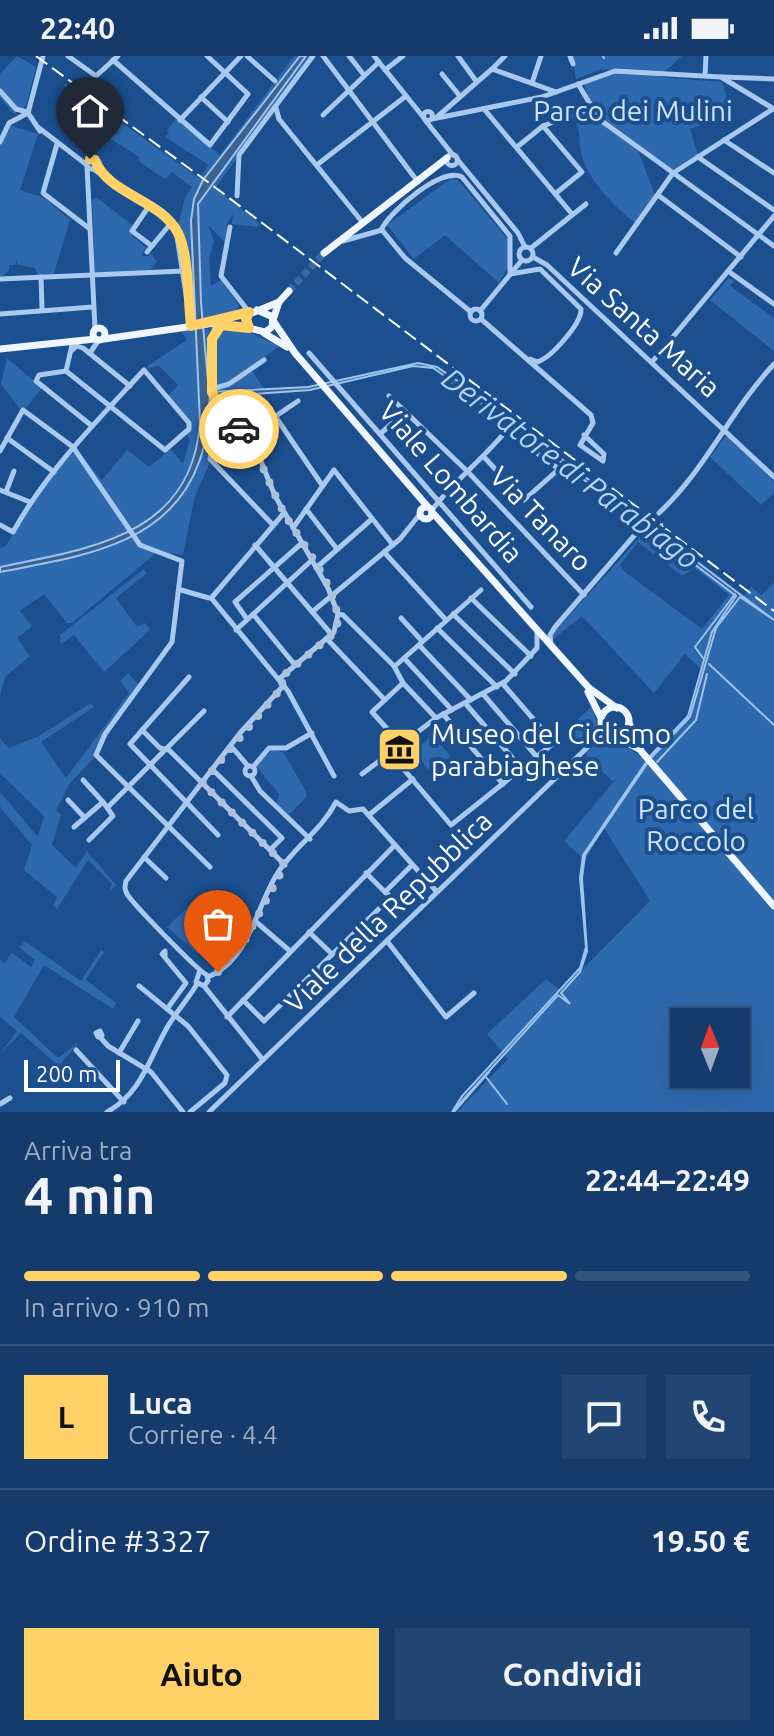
<!DOCTYPE html>
<html lang="it">
<meta charset="utf-8">
<style>
:root{--surface:#143b6b;--page:#214673;--text:#f1f3f6;--muted:#9dadc1;--line:#33557e;--accent:#ffd166}
body{margin:0;font-family:Ubuntu,sans-serif;background:var(--page);color:var(--text);height:100vh;display:flex;flex-direction:column;font-size:30px;white-space:nowrap}
*{box-sizing:border-box;margin:0}
p{font-size:26px;color:var(--muted)}
.icon{flex:none;width:44px;height:44px;fill:none;stroke:currentColor;stroke-width:2;stroke-linecap:round;stroke-linejoin:round}
.map{position:relative;height:1056px;overflow:hidden}
.panel{display:flex;flex-direction:column;background:var(--surface);flex:1}
.panel>*{flex:none}
.needle{width:52px;rotate:359deg}
.buttons{position:absolute;left:670px;top:952px;display:grid;gap:16px}
.buttons a{display:grid;place-items:center;width:80px;height:80px;border-radius:0px;background:var(--surface);box-shadow:0 8px 32px #0002,0 0 0 2px var(--line);font-size:40px}
.scale{position:absolute;left:24px;bottom:20px;width:96px;box-sizing:border-box;padding-left:8px;border:4px solid #fff;border-top:0;font-size:22px;line-height:28px;white-space:nowrap;color:#fff;-webkit-text-stroke:6px #1b4f8f;paint-order:stroke}
.pin{position:absolute;display:grid;place-items:center;width:68px;height:68px;color:#fff;margin:-82px -34px;border-radius:50% 50% 50% 0;rotate:-45deg;box-shadow:0 0 8px #0007}
.pin .icon{rotate:45deg}
.courier{position:absolute;display:grid;place-items:center;width:80px;height:80px;margin:-40px;border:6px solid #ffd166;border-radius:50%;background:#fff;color:#222;box-shadow:0 2px 10px #0007}
.overview em{font-style:normal;font-weight:700}
.overview div{display:flex;flex-direction:column-reverse}
.overview{display:flex;align-items:center;justify-content:space-between;height:136px;padding:0 24px}
h1{font-size:52px;font-weight:700;line-height:60px}
.bar{display:grid;grid-template-columns:repeat(4,1fr);gap:12px 8px;align-content:center;height:96px;padding:0 24px}
.bar i{height:10px;border-radius:6px;background:var(--line)}
.bar .selected{background:var(--accent)}
.bar p{grid-column:span 4}
.line{display:flex;align-items:center;gap:20px;padding:0 24px;border-top:2px solid var(--line)}
.line div{flex:1}
.round{display:grid;place-items:center;flex:none;width:84px;height:84px;border-radius:0px;background:var(--page)}
.cta{display:flex;gap:16px;margin-top:auto;padding:16px 24px}
.cta a{flex:1;height:92px;border-radius:0px;background:var(--accent);color:#111;font-size:32px;font-weight:700;line-height:92px;text-align:center}
.cta a+a{background:var(--page);color:var(--text)}
.status{display:flex;justify-content:space-between;align-items:center;height:56px;padding:0 40px;background:var(--surface);direction:ltr}
.status svg{height:22px;fill:currentColor}
.map>svg:first-child{display:block}
.green{fill:#2e69ad;fill-rule:evenodd}
.water{fill:#3c6290;stroke:#9cc4f0;stroke-width:2}
.lines{fill:none;stroke-linecap:round;stroke-linejoin:round}
.stream{stroke:#9cc4f0;stroke-width:2}
.major-tunnel{stroke:#3d69a0;stroke-width:7;stroke-dasharray:7 3.5;stroke-linecap:butt}
.minor{stroke:#a9c9ee;stroke-width:5}
.major{stroke:#f0f6ff;stroke-width:7}
.rail{stroke:#fff;stroke-width:2;stroke-dasharray:14 6;stroke-linecap:butt}
.done{stroke:#afc1d8;stroke-width:8;stroke-dasharray:0 14.4}
.route{stroke:#ffd166;stroke-width:10}
.labels{text-anchor:middle;stroke-width:8;stroke-linejoin:round;paint-order:stroke}
.park-label{font-size:28px;fill:#cfe3fa;stroke:#1b4f8f}
.street-label{font-size:28px;fill:#fff;stroke:#1b4f8f}
.poi-label{font-size:28px;fill:#fff;stroke:#1b4f8f;text-anchor:start}
.water-label{font-size:30px;font-style:italic;fill:#b5d3f5;stroke:#1b4f8f}
</style>
<div class="status"><b>22:40</b><svg viewBox="0 0 49 12"><path d="M0 12V9h3v3zM5 12V6h3v6zM10 12V3h3v9zM15 12V0h3v12zM26 1h20v11H26zM47 4h2v5h-2z"/></svg></div>
<div class="map">
<svg width="774" height="1056" viewBox="0 0 774 1056">
<rect width="100%" height="100%" fill="#1b4f8f"/>
<g class="green">
<path d="M17,0L36,11L26,50L14,58L0,41V18Z"/>
<path d="M294,0H312L215,132L260,168L258,171L232,168L233,158L227,167L226,187L208,169L214,185L209,202L211,230L221,224L239,250L234,258L203,265V270L210,275L209,270L214,269L213,275L219,269L216,274H245L279,290L250,312L264,333L218,336L219,350L211,346L206,388L212,389L209,409L195,440L183,498L156,497L72,567H67L44,538L20,555L32,570L17,582L30,600L5,621L0,640V492L6,490L31,448L74,395L98,430L100,427L80,398L102,424L127,394L149,411L171,393L183,408L190,383L186,378L191,369L167,341L178,329L158,309L149,313L146,311L187,284L182,276L197,272L190,261L179,173L170,163L179,167L185,141L192,131L172,116L165,123L140,106L139,101L87,68L94,52L63,29L66,27L199,122L209,109L165,81L169,77L167,74L176,63L220,99Z"/>
<path d="M572,0H682L659,21L722,26L731,54L714,59L716,64L690,73L698,98L672,114L638,94L655,139L635,167C616,151 590,127 583,103C577,86 583,75 572,60L591,50L584,28L608,18L634,16L601,13L576,23Z"/>
<path d="M10,69L38,78L20,134L45,142L70,164L53,220H38L35,212L18,209L17,203L15,209H9V214L0,222V90Z"/>
<path d="M452,122L458,124L510,186L508,211L499,227L445,179L414,203L387,169Z"/>
<path d="M96,141L132,169L131,179L146,191L141,200H149L150,196L157,206L150,214L95,217L92,145Z"/>
<path d="M729,222L734,225L730,230L774,262V295L710,244Z"/>
<path d="M7,302L42,332L26,352H19L1,328Z"/>
<path d="M730,380L774,425V437L761,449L710,401L725,381Z"/>
<path d="M648,472L743,541L751,531L761,539L774,527V1056H457L508,1003L487,978L546,923L561,935L650,845L604,772L585,804L564,785L616,723L612,725L585,698L602,683L617,682L646,705L688,660L701,613L685,598L654,637L582,560L552,584L551,580ZM638,486L682,520L695,512L729,539L702,573L625,516L620,509ZM684,966H736V1018H684Z"/>
<path d="M144,513L147,517L116,542L137,571L145,567L150,574L104,616L74,579L61,588L60,579Z"/>
<path d="M128,617L139,629L92,704L70,727L56,754L61,759L52,789L76,812L87,795L116,829L108,837L112,828L88,804L57,853L53,849L57,841L24,814L32,789L0,751V736L38,781L44,760L0,717V682L8,692L37,681L91,647L94,651L41,686L66,722L129,637L120,625Z"/>
<path d="M594,648L597,672L584,693L567,674Z"/>
<path d="M433,679L452,702L432,718L414,695Z"/>
<path d="M272,694L283,696L306,735V741L289,759L277,747L279,738L256,710Z"/>
<path d="M193,846L200,854L207,847L231,873L220,888L198,898L167,871Z"/>
<path d="M25,885L81,925L101,894L104,896L86,924L116,947L113,953L44,909L14,961L58,1002L79,986L59,1010L21,977L0,998L17,975L0,961V903L4,908L12,897L31,911L35,904L19,891Z"/>
</g>
<path class="water" d="M300,0H306L198,148L201,247L209,336L308,331L418,307L437,311L465,330L466,337L490,349L774,564L740,541L716,572L690,661L651,702L585,799L582,822L587,895L580,916L561,937L570,948L558,939L452,1056L462,1040L580,912L586,891L580,822L583,799L651,699L688,660L712,576L736,540L486,349L461,342L465,341L447,327L449,323L433,312L413,310L310,334L210,341C207,362 207,387 199,406C169,491 76,501 0,516V511C90,492 191,481 200,367L191,165L194,143L203,124Z"/>
<g class="lines">
<g class="stream">
<path d="M603,0L604,2"/>
<path d="M703,602L695,591L735,538"/>
<path d="M709,608L774,669"/>
<path d="M657,706L696,664L707,618"/>
<path d="M486,1021L507,1048"/>
<path d="M454,1056L489,1016"/>
</g>
<path class="major-tunnel" d="M289,235L324,197"/>
<g class="minor">
<path d="M68,0L96,20L118,0"/>
<path d="M247,0L275,25"/>
<path d="M323,0L418,126"/>
<path d="M349,0L364,19"/>
<path d="M374,0L424,62"/>
<path d="M458,0L476,25"/>
<path d="M570,0L573,8"/>
<path d="M113,4L210,89L248,38L207,0"/>
<path d="M493,12L505,0"/>
<path d="M385,14L403,0"/>
<path d="M442,18L459,39"/>
<path d="M705,20L706,0"/>
<path d="M722,21L774,23"/>
<path d="M532,27L541,0"/>
<path d="M578,28L599,63L774,190"/>
<path d="M0,35L16,53L27,56"/>
<path d="M201,41L228,66"/>
<path d="M276,52L279,63L363,167"/>
<path d="M484,53L572,158"/>
<circle cx="428" cy="60" r="4.5"/>
<path d="M28,57L43,0"/>
<path d="M28,57L40,75"/>
<path d="M323,59L379,6"/>
<path d="M437,61L492,13L556,36"/>
<path d="M432,63L542,41L615,15L721,21L774,53"/>
<path d="M180,64L241,0"/>
<path d="M425,64L453,99"/>
<path d="M543,70L582,116L555,138"/>
<path d="M39,72L87,109"/>
<path d="M724,84L774,117"/>
<path d="M0,86L9,67L28,57"/>
<path d="M57,88L43,137L90,173"/>
<path d="M517,91L543,70L591,52"/>
<circle cx="452" cy="104" r="5.5"/>
<path d="M698,101L774,154"/>
<path d="M457,103L518,177L525,191"/>
<circle cx="92" cy="108" r="5"/>
<path d="M318,108L406,40"/>
<path d="M87,110L95,273"/>
<path d="M93,113L159,157L176,174L191,270"/>
<path d="M658,139L741,201"/>
<path d="M237,140L239,99L313,0"/>
<path d="M149,150L132,175L152,190"/>
<path d="M230,171L221,220L249,256"/>
<path d="M381,174C390,155 442,110 462,121L510,180V218L540,213L581,253C582,267 551,302 537,306L530,303"/>
<path d="M343,185L382,174L405,202L471,256"/>
<circle cx="526" cy="198" r="7"/>
<path d="M531,192L586,148"/>
<path d="M147,196L171,167"/>
<path d="M616,197L673,117L773,53"/>
<path d="M533,201L547,209L774,421"/>
<path d="M728,215L774,248"/>
<path d="M41,221L42,253"/>
<path d="M0,223L184,215"/>
<circle cx="476" cy="259" r="6"/>
<path d="M480,255L522,204"/>
<path d="M0,258L93,251"/>
<path d="M481,263L591,359L593,367L580,389L603,405L604,398L584,379"/>
<path d="M217,265L212,283L214,342L260,403L275,440L328,532L338,558L334,576L279,623"/>
<path d="M72,294L77,290L83,292L130,330"/>
<path d="M90,297L98,285"/>
<path d="M309,297L531,551"/>
<path d="M652,306L774,160"/>
<path d="M66,315L39,319L36,325L92,370"/>
<path d="M212,333L229,328L264,304"/>
<path d="M389,340L468,416L584,539"/>
<path d="M220,353L210,403L273,469"/>
<path d="M275,360L322,429"/>
<path d="M380,378L405,356"/>
<path d="M245,381L298,345"/>
<path d="M7,382L54,416"/>
<path d="M0,395L23,354L73,391L140,489L182,505L172,586L105,678L96,699L210,811"/>
<path d="M0,434L30,446"/>
<path d="M6,436L14,415"/>
<path d="M306,453L337,493"/>
<path d="M432,454C453,426 482,404 506,375L559,413L524,444L484,401"/>
<path d="M659,457C706,413 731,354 774,308"/>
<path d="M0,469L13,476C47,415 97,365 144,314L189,367V373L165,394L66,315L72,289"/>
<path d="M293,472L334,414L393,489"/>
<path d="M255,489L332,579"/>
<path d="M384,496L446,564"/>
<path d="M316,512L372,463"/>
<path d="M181,534L209,542"/>
<path d="M213,540L284,457"/>
<path d="M471,542L531,600"/>
<path d="M212,543L288,635L334,720"/>
<path d="M312,556L400,483L420,458"/>
<path d="M253,558L295,609"/>
<path d="M338,558L343,559L394,610L403,627L436,662"/>
<path d="M453,558L515,618"/>
<path d="M401,562L422,585"/>
<path d="M247,563L235,546L302,487"/>
<path d="M437,572L497,631"/>
<path d="M236,574L312,504"/>
<path d="M327,583L385,644"/>
<path d="M551,588L550,579L555,571L639,474"/>
<path d="M419,589L471,644"/>
<path d="M404,602L452,654"/>
<path d="M395,610L481,534"/>
<path d="M189,621L130,688L218,779"/>
<path d="M483,638L537,701"/>
<path d="M465,647L522,713"/>
<path d="M443,658L503,728"/>
<path d="M142,674L160,692L169,694L285,809"/>
<path d="M594,684L601,667"/>
<path d="M400,687L372,656L403,627"/>
<path d="M231,690L248,710"/>
<path d="M389,696L451,769L554,687L503,628"/>
<circle cx="250" cy="715" r="5"/>
<path d="M253,711L269,692H286L312,677"/>
<path d="M213,714L282,782L270,794"/>
<path d="M362,718L436,662L506,625L537,592V577"/>
<path d="M251,720L260,735L310,783"/>
<path d="M83,724L103,746"/>
<path d="M68,744L84,761"/>
<path d="M108,751L204,655"/>
<path d="M369,759L413,723"/>
<path d="M74,771L103,746L113,760L89,784"/>
<path d="M144,801L166,822"/>
<path d="M366,817L385,836"/>
<path d="M255,865L290,895"/>
<path d="M309,876L332,898"/>
<path d="M387,885L446,961L474,937"/>
<path d="M165,901V895L162,898L186,927L167,953"/>
<path d="M199,917L196,926L204,930L263,1004"/>
<path d="M208,921C249,905 256,851 277,818C294,791 321,775 336,746L349,755L363,753L437,836"/>
<path d="M139,930L188,970L227,1019L225,1027L190,1056"/>
<path d="M204,930L208,925L207,919C199,916 133,848 127,838C124,832 125,831 126,825L240,677L284,629"/>
<path d="M243,944L264,965L391,841L385,836L411,810"/>
<path d="M227,961L394,790"/>
<path d="M100,975L102,979L98,981L96,977Z"/>
<path d="M100,981L108,990L151,1016L183,1056"/>
<path d="M76,994L124,1046"/>
<path d="M119,997L138,965"/>
<path d="M0,1048L10,1042"/>
<path d="M107,1056C142,1037 149,1002 168,970C177,955 188,943 197,928"/>
<path d="M209,1056L594,685L610,678"/>
</g>
<g class="major">
<path d="M324,197L447,102"/>
<path d="M257,254L273,261L272,271L265,276L249,272L247,259L279,246"/>
<path d="M273,264L279,246L289,235"/>
<path d="M274,266L295,297L428,451"/>
<path d="M214,268L249,272"/>
<circle cx="99" cy="278" r="6"/>
<path d="M264,277L287,291"/>
<path d="M104,283L208,268L249,256"/>
<path d="M0,293L95,283"/>
<circle cx="426" cy="457" r="6"/>
<path d="M432,456L589,632L617,652"/>
<path d="M588,636L601,662"/>
<circle cx="615" cy="665" r="14"/>
<path d="M629,667L641,695L774,850"/>
<path d="M615,680L639,693"/>
</g>
<path class="rail" d="M36,0L216,132L774,555"/>
</g>
<g class="lines">
<path class="done" d="M218,916L243,888L285,809L202,727L284,629L279,623L332,579L338,566C336,527 301,488 283,455C268,427 260,397 239,373"/>
<path class="route" d="M90,103L95,104C108,139 161,143 178,177C189,199 188,245 191,270L249,256L246,263L249,272L221,269L212,283V336L220,353L239,373"/>
</g>
<defs>
<symbol id="museum-square" viewBox="-11 -11 22 22"><rect x="-9" y="-9" width="18" height="18" rx="4" fill="#ffd166" stroke="#1b4f8f"/><path d="M0-6L6-3V-2H-6V-3ZM-5-1h2V3h-2ZM-1-1h2V3h-2ZM3-1h2V3H3ZM-6 4H6V6H-6Z" fill="#111"/></symbol>
</defs>
<g fill-rule="evenodd">
<use href="#museum-square" x="374" y="668" width="51" height="51"/>
</g>
<g class="labels">
<g class="park-label">
<text x="633" y="65">Parco dei Mulini</text>
<text x="696" y="763">Parco del<tspan x="696" dy="32">Roccolo</tspan></text>
</g>
<g class="street-label">
<text transform="translate(644 271) rotate(42)" y="10">Via Santa Maria</text>
<text transform="translate(451 426) rotate(49)" y="10">Viale Lombardia</text>
<text transform="translate(541 463) rotate(46)" y="10">Via Tanaro</text>
<text transform="translate(388 856) rotate(-44)" y="10">Viale della Repubblica</text>
</g>
<g class="poi-label">
<text x="431" y="688">Museo del Ciclismo<tspan x="431" dy="32">parabiaghese</tspan></text>
</g>
<g class="water-label">
<text transform="translate(570 413) rotate(37)" y="10">Derivatore di Parabiago</text>
</g>
</g>
</svg>
<div class="buttons">
<a><svg class="needle" viewBox="-14 -14 28 28"><path d="M0-13l5 13h-10z" fill="#e53935"/><path d="M0 13l5-13h-10z" fill="#9dadc1"/></svg></a>
</div>
<div class="scale">200 m</div>
<div class="pin" style="left:218px;top:916px;background:#ea580c"><svg class="icon" aria-label="bag" viewBox="0 0 24 24"><path d="M5 8h14l-1 12H6zM9 8a3 3 0 0 1 6 0"/></svg></div>
<div class="pin" style="left:90px;top:103px;background:#1f2937"><svg class="icon" aria-label="home" viewBox="0 0 24 24"><path d="M3 11l9-7 9 7M6 9v11h12V9"/></svg></div>
<div class="courier" style="left:239px;top:373px"><svg class="icon" aria-label="car" viewBox="0 0 24 24"><path d="M5 17H2v-5l4-1 3-4h7l3 4 3 1v5h-3M9 17h6M6 11h13"/><circle cx="7" cy="17" r="2"/><circle cx="17" cy="17" r="2"/></svg></div>
</div>
<section class="panel">
<div class="overview"><div><h1>4 min</h1><p>Arriva tra</p></div><em>22:44–22:49</em></div>
<div class="bar"><i class="selected"></i><i class="selected"></i><i class="selected"></i><i></i><p>In arrivo · 910 m</p></div>
<div class="line" style="height:144px"><b class="round" style="background:var(--accent);color:#111">L</b><div><b>Luca</b><p>Corriere · 4.4</p></div><a class="round"><svg class="icon" aria-label="chat" viewBox="0 0 24 24"><path d="M4 5h16v11H9l-5 4z"/></svg></a><a class="round"><svg class="icon" aria-label="phone" viewBox="0 0 24 24"><path d="M5 4h4l2 5-3 2q2 4 5 5l2-3 5 2v4C11 20 4 13 5 4z"/></svg></a></div>
<div class="line" style="height:104px"><div>Ordine #3327</div><b>19.50 €</b></div>
<div class="cta"><a>Aiuto</a><a>Condividi</a></div>
</section>
